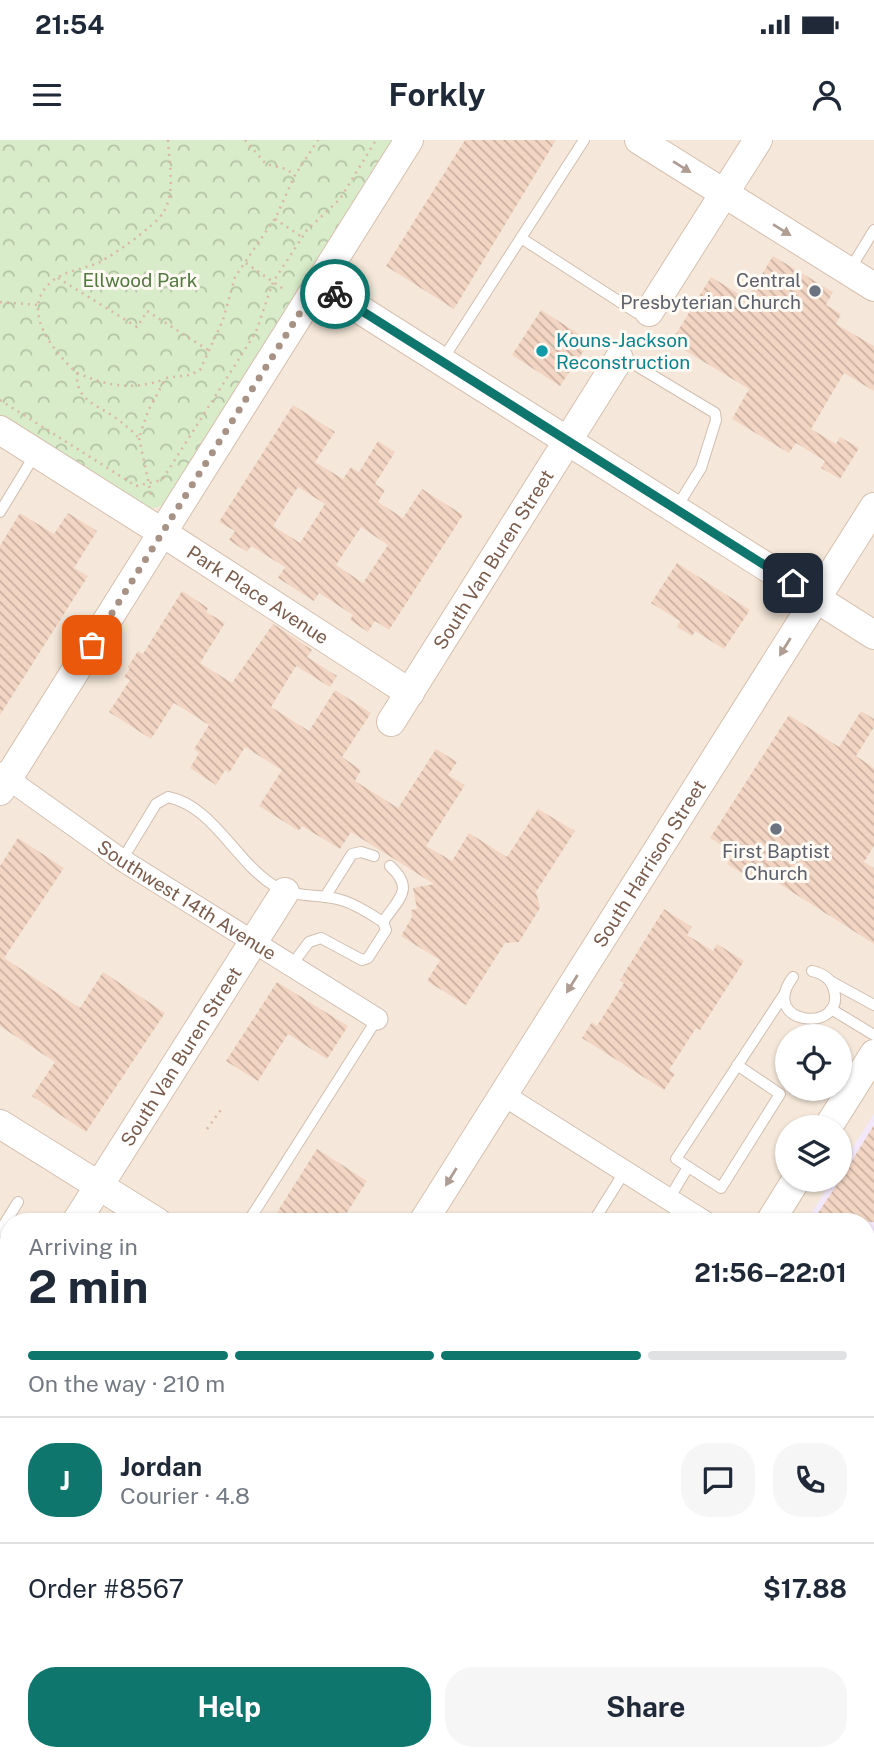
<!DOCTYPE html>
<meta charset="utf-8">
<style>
:root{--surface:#fff;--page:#f6f6f7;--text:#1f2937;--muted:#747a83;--line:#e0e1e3;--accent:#0f766e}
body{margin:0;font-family:"Public Sans",sans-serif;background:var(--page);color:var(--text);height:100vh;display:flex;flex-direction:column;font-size:26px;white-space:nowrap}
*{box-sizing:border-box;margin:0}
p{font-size:23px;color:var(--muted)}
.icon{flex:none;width:38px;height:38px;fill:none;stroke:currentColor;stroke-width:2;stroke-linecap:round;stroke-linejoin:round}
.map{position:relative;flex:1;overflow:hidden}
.panel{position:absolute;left:0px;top:1073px;width:875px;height:548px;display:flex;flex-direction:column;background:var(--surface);border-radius:28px 28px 0 0;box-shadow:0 2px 5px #0004}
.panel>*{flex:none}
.controls{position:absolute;left:775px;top:884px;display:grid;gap:14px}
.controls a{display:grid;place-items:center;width:77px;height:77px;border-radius:50%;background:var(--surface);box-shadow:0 2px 5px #0004;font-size:35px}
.pin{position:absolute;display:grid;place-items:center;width:60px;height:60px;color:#fff;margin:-30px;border-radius:14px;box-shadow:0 4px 10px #0006}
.courier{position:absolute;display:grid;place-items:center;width:70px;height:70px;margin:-35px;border:5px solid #0f766e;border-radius:50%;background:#fff;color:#222;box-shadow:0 2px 9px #0007}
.headline em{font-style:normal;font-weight:700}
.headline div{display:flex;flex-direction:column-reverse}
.headline{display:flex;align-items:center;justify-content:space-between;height:119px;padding:0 28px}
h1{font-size:46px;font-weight:700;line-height:52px}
.bar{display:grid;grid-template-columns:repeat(4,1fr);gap:10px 7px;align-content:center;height:84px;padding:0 28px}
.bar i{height:9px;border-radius:5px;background:var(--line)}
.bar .selected{background:var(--accent)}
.bar p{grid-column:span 4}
.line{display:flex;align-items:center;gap:18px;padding:0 28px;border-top:2px solid var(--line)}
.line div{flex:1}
.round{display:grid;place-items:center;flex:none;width:74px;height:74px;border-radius:28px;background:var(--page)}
.cta{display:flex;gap:14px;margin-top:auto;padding:14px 28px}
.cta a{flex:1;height:80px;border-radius:28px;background:var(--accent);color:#fff;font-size:28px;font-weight:700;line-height:80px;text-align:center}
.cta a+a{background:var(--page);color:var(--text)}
.status{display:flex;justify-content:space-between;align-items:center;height:49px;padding:0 35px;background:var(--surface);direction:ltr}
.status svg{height:19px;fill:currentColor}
header{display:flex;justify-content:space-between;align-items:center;height:91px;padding:0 28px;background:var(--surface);font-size:32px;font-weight:700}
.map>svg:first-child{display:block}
.residential{fill:#f5e8da;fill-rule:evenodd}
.education{fill:#f3e8fa}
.park{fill:url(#park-crowns)}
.building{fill:url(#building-back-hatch);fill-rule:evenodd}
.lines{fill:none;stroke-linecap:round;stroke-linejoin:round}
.lane-casing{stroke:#d1beb0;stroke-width:12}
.street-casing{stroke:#d1beb0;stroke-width:23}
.secondary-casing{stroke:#d6c0b0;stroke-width:30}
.path{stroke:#d9b8a5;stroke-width:2.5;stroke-dasharray:2 5;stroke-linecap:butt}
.lane{stroke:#fff;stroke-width:10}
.street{stroke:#fff;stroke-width:21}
.secondary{stroke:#fff;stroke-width:28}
.oneway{fill:#af9d94}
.done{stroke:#a89285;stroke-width:7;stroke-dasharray:0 12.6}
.route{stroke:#0f766e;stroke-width:9}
.worship-dot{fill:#6b7280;stroke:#fffaf3;stroke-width:2.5}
.culture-dot{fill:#0f9aa8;stroke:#fffaf3;stroke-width:2.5}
.labels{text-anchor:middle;stroke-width:6;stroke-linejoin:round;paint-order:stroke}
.park-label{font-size:19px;fill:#537a41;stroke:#fffaf3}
.worship-label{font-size:19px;fill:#5b616d;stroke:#fffaf3;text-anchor:end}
.culture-label{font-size:19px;fill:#0d838f;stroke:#fffaf3;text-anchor:start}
.street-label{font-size:19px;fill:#7a5c4d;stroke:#fffaf3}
</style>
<div class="status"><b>21:54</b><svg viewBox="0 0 49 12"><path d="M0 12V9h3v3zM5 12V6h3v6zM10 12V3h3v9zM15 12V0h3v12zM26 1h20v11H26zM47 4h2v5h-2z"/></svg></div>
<header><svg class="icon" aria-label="menu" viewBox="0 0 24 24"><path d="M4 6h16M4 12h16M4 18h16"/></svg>Forkly<svg class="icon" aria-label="person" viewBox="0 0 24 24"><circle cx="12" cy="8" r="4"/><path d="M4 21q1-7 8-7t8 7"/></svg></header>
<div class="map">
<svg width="874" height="1620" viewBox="0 0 874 1620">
<defs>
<pattern id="park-crowns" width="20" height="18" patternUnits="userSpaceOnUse" patternTransform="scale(1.75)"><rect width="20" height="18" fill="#d8ecc9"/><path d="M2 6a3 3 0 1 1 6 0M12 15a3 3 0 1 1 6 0" fill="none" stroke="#b4c2a5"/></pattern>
<pattern id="building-back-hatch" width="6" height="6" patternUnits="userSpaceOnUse" patternTransform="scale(1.75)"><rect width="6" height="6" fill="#f3d5c3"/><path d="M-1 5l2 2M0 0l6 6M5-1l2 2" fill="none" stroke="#cab0a1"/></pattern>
</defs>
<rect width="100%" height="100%" fill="#fdf6ec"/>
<path class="residential" d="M0,0H874V1620H0ZM788,896H840V948H788ZM788,987H840V1040H788ZM9,1082H866V1612H9Z"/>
<path class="education" d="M874,974V1158L866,1153V1082H806L832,1040H840V1027Z"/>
<path class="park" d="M0,0H395L167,362L161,366L149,369L0,276Z"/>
<g class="building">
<path d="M465,0H556L454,169L386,126Z"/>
<path d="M773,116L833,152L826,165L841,174L836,184L874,206V251L844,233L811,289L836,304L840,297L859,308L840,339L821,328L825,321L796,303L789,313L732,279L749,249L671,202L711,137L747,159Z"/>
<path d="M541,170L590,201L560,246L512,215Z"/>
<path d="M293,265L335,292L315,322L343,339L351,327L359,332L378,301L395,312L375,344L385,350L378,362L403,378L422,349L463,375L389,490L375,481L368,492L350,480L353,475L319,453L314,461L278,438L285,427L251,406L247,412L229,400L235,391L219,382ZM298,347L325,364L300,403L273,386ZM361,387L388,405L363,443L336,425Z"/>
<path d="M20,373L54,394L68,373L97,391L74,428L88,436L0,575V406Z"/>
<path d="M677,423L750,470L724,509L695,491L692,496L677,487L680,481L651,463Z"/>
<path d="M182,451L208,468L206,472L225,483L200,523L232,543L273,484L312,510L307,517L337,536L330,547L296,526L271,567L309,591L335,550L371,573L342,617L361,630L355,641L398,668L436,609L457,622L448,635L465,645L426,706L452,721L469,693L507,717L538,669L575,691L536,752L540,768L519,802L505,803L466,865L427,841L440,820L401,796L412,777L411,770L417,769L413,748L434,744L351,692L340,709L302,686L299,691L259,666L282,630L245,607L229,633L225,630L216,645L190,628L199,613L194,609L209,585L174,563L151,599L109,572L130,540L124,537L130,528L128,527L138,511L143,514Z"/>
<path d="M861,571L874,579V587L856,616L874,628V706L864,722L874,728V804L756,729L750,738L727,724L734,713L710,698L789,575L839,607Z"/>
<path d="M18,698L64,728L4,818L80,868L103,832L165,873L86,992L32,956L55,922L0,886V726Z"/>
<path d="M664,769L692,787L687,795L713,811L717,804L744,821L700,890L696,888L669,930L675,934L664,950L582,898L592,882L597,886L624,843L620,840Z"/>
<path d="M277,842L348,886L327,919L288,894L258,941L226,921Z"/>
<path d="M874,985V1082H812L840,1040Z"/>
<path d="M317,1009L367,1041L341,1082H271Z"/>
</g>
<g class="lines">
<defs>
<g id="lane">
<path d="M521,98L637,173L647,172"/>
<path d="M849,131L874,90"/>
<path d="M443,219L584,0"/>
<path d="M620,222L632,223L715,273L716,280L701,328L675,370"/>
<path d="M0,372L36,313"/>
<path d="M122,720L156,664L168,657C213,666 235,721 273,745C295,759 317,753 341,760C356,764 370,774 383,782L386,790L368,818L362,820L321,798L309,802L291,826"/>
<path d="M325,757L352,714L361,712L374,716"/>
<path d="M383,782C399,758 415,749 390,726"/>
<path d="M793,837C756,886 850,895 833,847C830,838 821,833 812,831"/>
<path d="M830,841L874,865"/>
<path d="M831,869L874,895"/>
<path d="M737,925L780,954L721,1048L676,1019L785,853"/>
<path d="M669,1059L688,1027"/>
<path d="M248,1082L377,879"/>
<path d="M593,1082L625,1031"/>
<path d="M0,1091L18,1062"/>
<path d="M0,1159L9,1164"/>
<path d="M0,1483L9,1469"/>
<path d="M254,1620L259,1612"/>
<path d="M604,1620L609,1612"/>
</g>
<g id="street">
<path id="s1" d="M0,633L122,720L377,879"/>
<path d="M502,954L705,1082"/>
<path d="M866,1183L874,1188"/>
</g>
<g id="secondary">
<path d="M639,0L874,147"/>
<path d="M318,143L874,495"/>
<path d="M649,172L758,0"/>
<path id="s2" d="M0,290L163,393L410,553"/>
<path id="s3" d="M391,582L619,219"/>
<path d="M0,651L409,0"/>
<path d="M0,984L157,1082"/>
<path d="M828,987L874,914"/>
<path id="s4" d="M76,1082L285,752"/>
<path id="s5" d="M423,1082L874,367"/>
<path d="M770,1082L796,1040"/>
<path d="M0,1201L9,1188"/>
<path d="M0,1330L9,1335"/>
<path d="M866,1477L874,1465"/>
<path d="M866,1530L874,1535"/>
<path d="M446,1612L460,1620"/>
<path d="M83,1620L88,1612"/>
<path d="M776,1620L781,1612"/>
</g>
</defs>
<use href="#lane" class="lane-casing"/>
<use href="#street" class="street-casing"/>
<use href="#secondary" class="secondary-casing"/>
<g class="path">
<path d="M168,0C169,24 176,52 163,73C155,86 113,115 100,122C85,129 68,130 55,139C16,167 53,211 77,233C75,259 95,264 113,276C123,283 131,290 139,298L148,271L166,238L190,235L200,230L223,180L235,137L276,77L295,35L318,0"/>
<path d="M245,0L266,24L286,29L295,35"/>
<path d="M275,79L302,97"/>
<path d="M246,123L286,151"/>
<path d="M58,138L137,187L147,171L208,210"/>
<path d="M0,162L39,165"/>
<path d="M77,233C108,246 132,251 165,239"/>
<path d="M0,260L136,346L162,340L251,200L257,189L273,142L307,90L340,59L376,0"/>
<path d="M139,298L152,359"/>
<path d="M207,989L223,967"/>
</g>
<use href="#lane" class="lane"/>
<use href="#street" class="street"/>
<use href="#secondary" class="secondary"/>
</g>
<defs><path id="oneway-solid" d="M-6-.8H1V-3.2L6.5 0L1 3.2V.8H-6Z" transform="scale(1.75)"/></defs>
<g class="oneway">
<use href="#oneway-solid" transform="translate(682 27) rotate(32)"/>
<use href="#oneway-solid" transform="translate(782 90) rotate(32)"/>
<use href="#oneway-solid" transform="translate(785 507) rotate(122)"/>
<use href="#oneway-solid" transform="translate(572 844) rotate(122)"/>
<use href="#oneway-solid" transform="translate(451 1037) rotate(122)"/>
</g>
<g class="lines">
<path class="done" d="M92,505L318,144L335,154"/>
<path class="route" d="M335,154L793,443"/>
</g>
<g class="worship-dot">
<circle cx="815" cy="151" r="7"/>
<circle cx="776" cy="689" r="7"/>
</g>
<circle class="culture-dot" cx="542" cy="211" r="7"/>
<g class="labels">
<g class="park-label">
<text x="140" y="147">Ellwood Park</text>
</g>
<g class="worship-label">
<text x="801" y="147">Central<tspan x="801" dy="22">Presbyterian Church</tspan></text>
<text x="776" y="718" text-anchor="middle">First Baptist<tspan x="776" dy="22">Church</tspan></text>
</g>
<g class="culture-label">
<text x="556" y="207">Kouns-Jackson<tspan x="556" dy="22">Reconstruction</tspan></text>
</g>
<g class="street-label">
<text dy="7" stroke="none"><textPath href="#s3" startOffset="192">South Van Buren Street</textPath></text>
<text dy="7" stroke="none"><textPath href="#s2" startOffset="306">Park Place Avenue</textPath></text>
<text dy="7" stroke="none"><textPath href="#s5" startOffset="424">South Harrison Street</textPath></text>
<text dy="7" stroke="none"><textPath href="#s1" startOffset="226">Southwest 14th Avenue</textPath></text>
<text dy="7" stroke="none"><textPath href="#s4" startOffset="196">South Van Buren Street</textPath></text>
</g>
</g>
</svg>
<div class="controls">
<a><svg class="icon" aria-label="locate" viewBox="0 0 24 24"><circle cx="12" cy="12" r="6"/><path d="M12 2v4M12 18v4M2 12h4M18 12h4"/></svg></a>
<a><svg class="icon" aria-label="layers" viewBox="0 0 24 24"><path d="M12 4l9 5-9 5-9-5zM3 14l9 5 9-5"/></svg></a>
</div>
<div class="pin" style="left:92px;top:505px;background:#ea580c"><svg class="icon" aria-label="bag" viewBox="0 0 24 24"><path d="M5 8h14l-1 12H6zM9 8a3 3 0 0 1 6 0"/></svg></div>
<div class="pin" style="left:793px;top:443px;background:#1f2937"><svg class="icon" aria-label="home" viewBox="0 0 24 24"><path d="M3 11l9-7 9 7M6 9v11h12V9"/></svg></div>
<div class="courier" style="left:335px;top:154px"><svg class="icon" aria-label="bike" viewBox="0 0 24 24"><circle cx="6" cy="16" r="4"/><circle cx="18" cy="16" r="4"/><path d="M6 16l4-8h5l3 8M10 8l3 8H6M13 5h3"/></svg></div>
<section class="panel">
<div class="headline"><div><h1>2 min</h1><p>Arriving in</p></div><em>21:56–22:01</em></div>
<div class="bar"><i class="selected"></i><i class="selected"></i><i class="selected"></i><i></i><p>On the way · 210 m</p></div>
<div class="line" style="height:126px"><b class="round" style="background:var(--accent);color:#fff">J</b><div><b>Jordan</b><p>Courier · 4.8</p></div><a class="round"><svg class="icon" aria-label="chat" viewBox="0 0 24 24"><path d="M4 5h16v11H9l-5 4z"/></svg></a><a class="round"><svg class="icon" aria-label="phone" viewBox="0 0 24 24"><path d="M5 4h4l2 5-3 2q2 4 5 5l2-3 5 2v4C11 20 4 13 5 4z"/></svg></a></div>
<div class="line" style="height:91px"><div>Order #8567</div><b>$17.88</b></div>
<div class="cta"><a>Help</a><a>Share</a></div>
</section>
</div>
